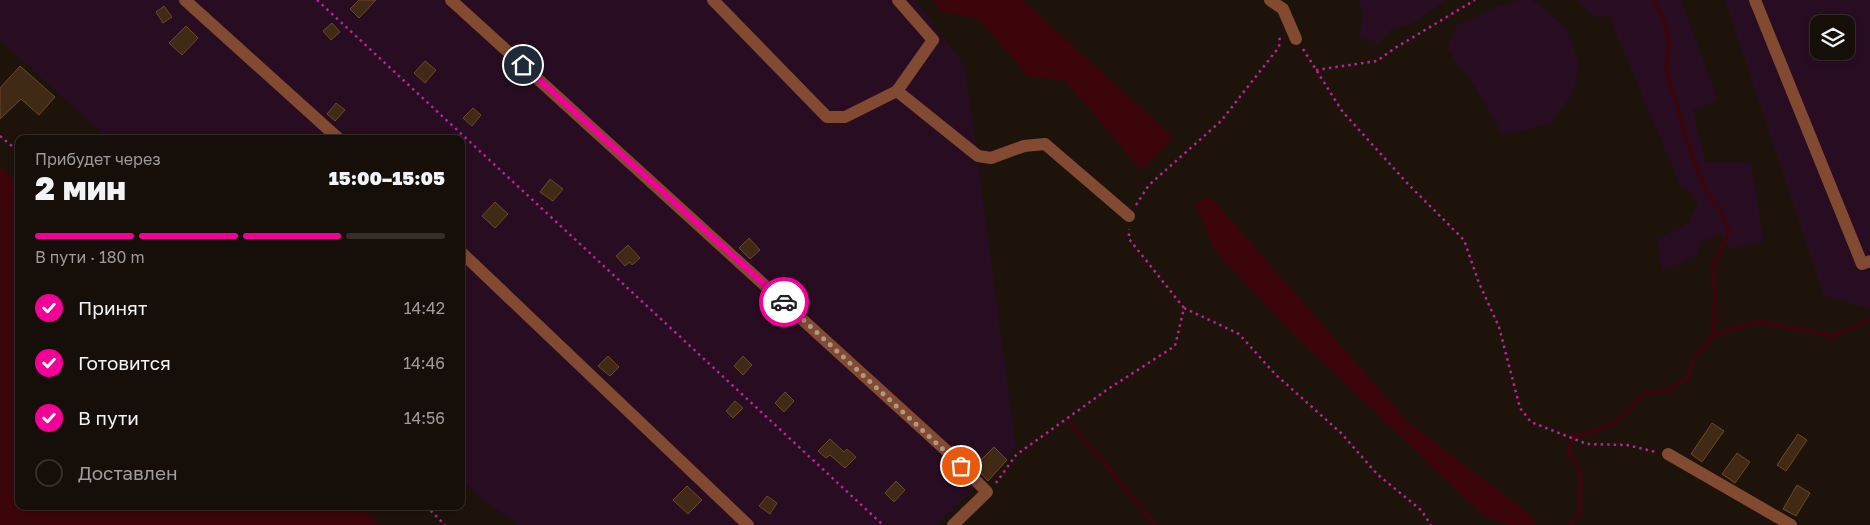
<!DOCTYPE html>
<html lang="ru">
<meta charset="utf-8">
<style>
:root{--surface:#160e08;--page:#1f1712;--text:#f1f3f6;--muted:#9e9c9c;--line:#352e29;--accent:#f20098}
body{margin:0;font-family:"Golos Text",sans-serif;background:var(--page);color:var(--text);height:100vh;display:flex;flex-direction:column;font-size:19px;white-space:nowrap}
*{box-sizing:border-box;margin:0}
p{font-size:16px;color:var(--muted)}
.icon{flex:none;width:28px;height:28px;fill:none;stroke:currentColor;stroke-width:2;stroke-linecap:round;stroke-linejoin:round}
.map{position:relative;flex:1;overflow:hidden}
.panel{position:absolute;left:15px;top:135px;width:450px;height:375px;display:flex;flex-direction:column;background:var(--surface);border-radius:10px;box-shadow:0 2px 8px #0003,0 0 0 1px var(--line)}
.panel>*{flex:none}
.tools{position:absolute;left:1810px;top:15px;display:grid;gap:10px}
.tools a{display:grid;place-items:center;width:45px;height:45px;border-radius:10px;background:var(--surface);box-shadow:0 2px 8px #0003,0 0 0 1px var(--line);font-size:25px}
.pin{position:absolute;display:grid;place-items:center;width:42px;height:42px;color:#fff;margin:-21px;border:2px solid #fff;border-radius:50%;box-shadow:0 1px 5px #0007}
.courier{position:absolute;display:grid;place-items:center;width:50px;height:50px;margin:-25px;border:4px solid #f20098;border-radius:50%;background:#fff;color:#222;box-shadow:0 1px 6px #0007}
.summary em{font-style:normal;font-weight:800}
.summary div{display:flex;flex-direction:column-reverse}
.summary{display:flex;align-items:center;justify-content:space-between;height:85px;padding:0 20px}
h1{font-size:32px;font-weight:800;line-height:38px}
.bar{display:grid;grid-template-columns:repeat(4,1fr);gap:8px 5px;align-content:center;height:60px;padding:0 20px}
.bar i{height:6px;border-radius:4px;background:var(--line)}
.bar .active{background:var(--accent)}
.bar p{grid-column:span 4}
ol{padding:0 20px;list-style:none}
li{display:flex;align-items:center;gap:15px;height:55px}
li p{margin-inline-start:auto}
li .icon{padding:5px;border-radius:50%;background:var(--accent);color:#fff;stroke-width:4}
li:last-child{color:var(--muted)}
li i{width:28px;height:28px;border:2px solid var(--line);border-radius:50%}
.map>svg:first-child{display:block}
.green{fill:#280d22;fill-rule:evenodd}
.water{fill:#3c050a}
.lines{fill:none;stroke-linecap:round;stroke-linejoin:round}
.stream{stroke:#3c050a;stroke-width:4}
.building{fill:#402a15;stroke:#6e4725}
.path{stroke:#b72398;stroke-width:2.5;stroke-dasharray:2.5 4;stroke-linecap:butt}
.minor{stroke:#814a31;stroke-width:12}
.done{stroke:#b09685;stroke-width:5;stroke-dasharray:0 9}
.route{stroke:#f20098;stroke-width:6}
</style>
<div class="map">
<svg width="1870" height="525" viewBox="0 0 1870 525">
<rect width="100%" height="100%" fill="#1e130a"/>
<g class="green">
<path d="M0,0H916L965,66L1016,448L936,525H518L472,491L461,479V139H108L0,40Z"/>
<path d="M1359,0H1446L1410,25L1391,29L1378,44L1359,37L1363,15Z"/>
<path d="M1519,0H1532L1566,27L1579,64L1574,92L1550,124L1503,135L1474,86L1447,49L1457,25L1497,7Z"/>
<path d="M1577,0H1681L1718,101L1693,110L1705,162H1751L1764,242L1729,249L1721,233L1702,242L1698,255L1662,272L1657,239L1688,223L1698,205L1691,192L1682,190L1609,16L1595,17Z"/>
<path d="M1725,0H1870V309L1824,296ZM1819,24H1846V51H1819Z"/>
</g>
<g class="water">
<path d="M933,0H1023L1174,138L1141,170L1065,80L1029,77L977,18L941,12Z"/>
<path d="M0,167L19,184V506H361L380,525H0Z"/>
<path d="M1210,196L1409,423L1531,515L1536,525H1508L1483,515L1294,335L1215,251L1195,204Z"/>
</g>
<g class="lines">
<g class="stream">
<path d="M1654,0L1664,20L1669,43L1666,68L1687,141L1705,189L1724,217L1729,233L1712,267L1715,291L1714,334"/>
<path d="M1070,422L1155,525"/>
<path d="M1570,525L1579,514L1581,473L1568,453L1573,436C1610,430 1620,421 1644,393L1665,392L1688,377L1693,360L1714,334L1760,322L1834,336L1870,319"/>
</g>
</g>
<g class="building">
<path d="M359,0H376L359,18L350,9Z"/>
<path d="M164,6L172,17L163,23L156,12Z"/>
<path d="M332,23L340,32L331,40L323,31Z"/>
<path d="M186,26L198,38L182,55L169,43Z"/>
<path d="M425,61L436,70L425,83L414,73Z"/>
<path d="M20,66L55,97L39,115L21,99L0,119V88Z"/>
<path d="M336,103L345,110L335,121L327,114Z"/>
<path d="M473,108L481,115L472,126L463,118Z"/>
<path d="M550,179L563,189L553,201L540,192Z"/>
<path d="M495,202L508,214L495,228L482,216Z"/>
<path d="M749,238L760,250L750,259L739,248Z"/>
<path d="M628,245L640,258L632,265L630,262L625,266L616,256Z"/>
<path d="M608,356L619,367L610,376L598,366Z"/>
<path d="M743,356L752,365L743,375L734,366Z"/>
<path d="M785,392L794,401L784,412L775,403Z"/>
<path d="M735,401L743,408L733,418L726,411Z"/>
<path d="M1712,423L1724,431L1702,462L1691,454Z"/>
<path d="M1798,434L1807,440L1786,471L1777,465Z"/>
<path d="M830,439L844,452L847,449L856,457L845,468L830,455L826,458L818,451Z"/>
<path d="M965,445L981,460L994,447L1007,460L988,481L959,451Z"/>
<path d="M1737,453L1750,462L1735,483L1722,474Z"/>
<path d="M896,481L905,490L894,502L885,493Z"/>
<path d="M1797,485L1810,493L1796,516L1783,509Z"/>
<path d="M687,486L702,500L688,514L673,500Z"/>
<path d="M767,496L777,503L770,514L759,506Z"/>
</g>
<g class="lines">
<g class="path">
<path d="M317,0L883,525"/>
<path d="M1303,49L1342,111L1407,183L1464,240L1479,283L1499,327L1520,408L1531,422L1587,444L1627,445L1656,452"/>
<path d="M1316,70L1377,61L1395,48L1475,0"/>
<path d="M0,136L19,152"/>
<path d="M1136,205L1149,185L1221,121L1279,47L1280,35"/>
<path d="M1184,308L1239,334L1275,374L1341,433L1377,474L1421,510L1431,525"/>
<path d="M996,483L1016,455L1108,389L1175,346L1184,308L1129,239V229"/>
<path d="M426,506L445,525"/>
</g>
<g class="minor">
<path d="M185,0L339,139"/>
<path d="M451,0L948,452L987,492L953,525"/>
<path d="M713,0L827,117H845L897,91"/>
<path d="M898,0L933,40L897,91L978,156L991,158L1024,146L1045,144L1129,216"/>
<path d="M1270,0L1283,9L1296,39"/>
<path d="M1755,0L1862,264L1870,261"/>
<path d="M461,252L748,525"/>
<path d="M1668,454L1791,525"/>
</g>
</g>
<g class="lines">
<path class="done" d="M784,302L961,466"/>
<path class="route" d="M523,65L784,302"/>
</g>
</svg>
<div class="tools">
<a><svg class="icon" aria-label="layers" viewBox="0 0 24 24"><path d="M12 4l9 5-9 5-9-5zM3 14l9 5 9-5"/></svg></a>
</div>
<div class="pin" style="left:961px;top:466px;background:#ea580c"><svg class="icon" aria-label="bag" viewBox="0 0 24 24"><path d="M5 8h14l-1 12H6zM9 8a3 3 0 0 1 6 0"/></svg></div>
<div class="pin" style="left:523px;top:65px;background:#1f2937"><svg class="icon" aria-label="home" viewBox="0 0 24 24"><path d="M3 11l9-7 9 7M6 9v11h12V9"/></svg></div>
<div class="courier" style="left:784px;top:302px"><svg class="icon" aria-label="car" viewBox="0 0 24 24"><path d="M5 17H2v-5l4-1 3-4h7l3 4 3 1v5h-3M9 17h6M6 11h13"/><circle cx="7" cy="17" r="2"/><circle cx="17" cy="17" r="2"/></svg></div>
<section class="panel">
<div class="summary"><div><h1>2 мин</h1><p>Прибудет через</p></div><em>15:00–15:05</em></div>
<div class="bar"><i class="active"></i><i class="active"></i><i class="active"></i><i></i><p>В пути · 180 m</p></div>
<ol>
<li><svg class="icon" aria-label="check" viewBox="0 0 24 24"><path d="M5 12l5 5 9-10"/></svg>Принят<p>14:42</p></li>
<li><svg class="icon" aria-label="check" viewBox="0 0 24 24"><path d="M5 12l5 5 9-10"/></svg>Готовится<p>14:46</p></li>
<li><svg class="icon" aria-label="check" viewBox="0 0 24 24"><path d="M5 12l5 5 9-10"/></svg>В пути<p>14:56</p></li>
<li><i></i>Доставлен</li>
</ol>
</section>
</div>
